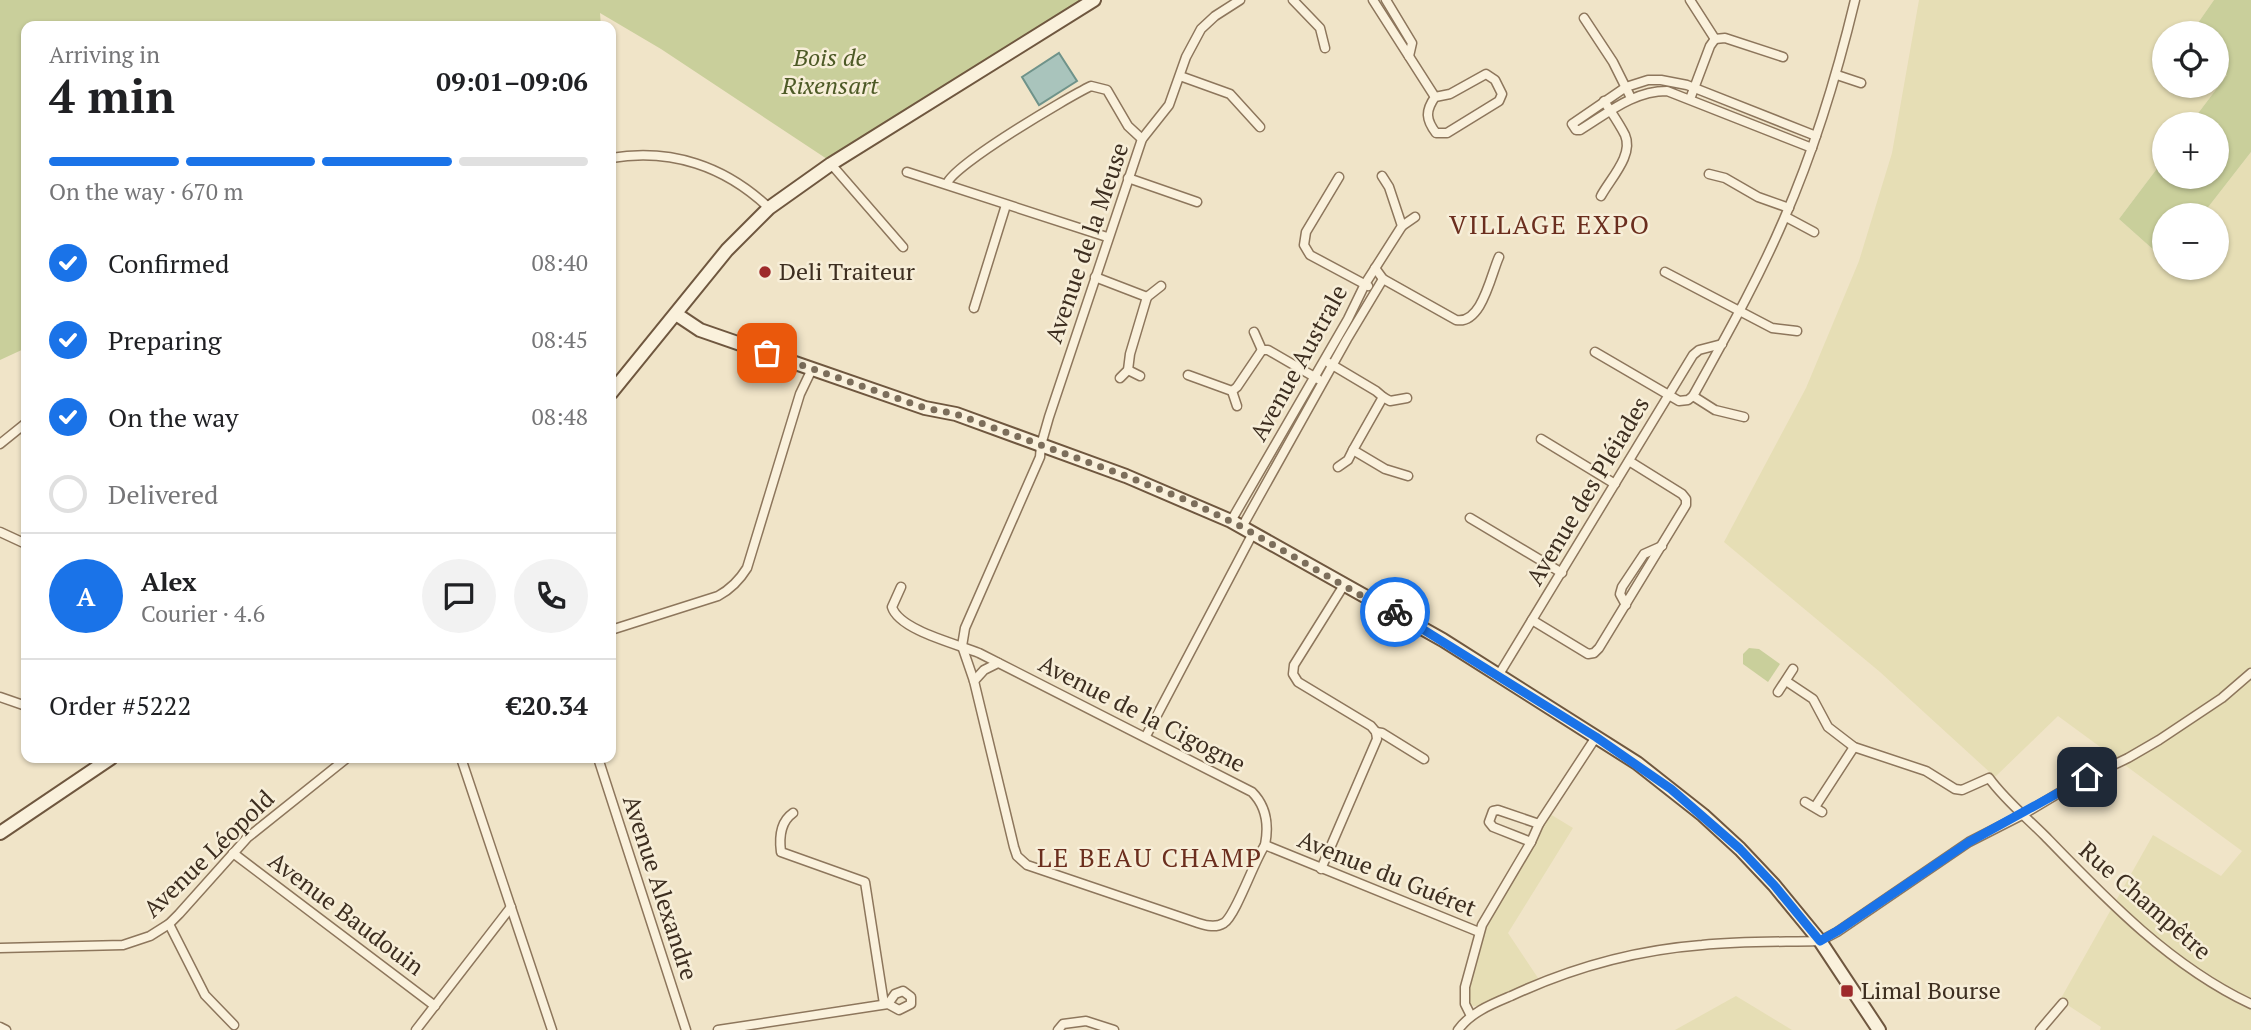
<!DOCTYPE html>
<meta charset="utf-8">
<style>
:root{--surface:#fff;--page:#f2f2f2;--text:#202124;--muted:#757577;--line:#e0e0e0;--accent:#1a73e8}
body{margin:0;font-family:"PT Serif",serif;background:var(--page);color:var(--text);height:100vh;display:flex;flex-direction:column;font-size:26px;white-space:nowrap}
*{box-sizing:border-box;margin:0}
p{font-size:23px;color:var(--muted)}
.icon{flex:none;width:38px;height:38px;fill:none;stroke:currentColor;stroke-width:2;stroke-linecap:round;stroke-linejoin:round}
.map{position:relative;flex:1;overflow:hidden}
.details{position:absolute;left:21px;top:21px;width:595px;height:742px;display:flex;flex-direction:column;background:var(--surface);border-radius:14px;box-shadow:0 2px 5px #0004}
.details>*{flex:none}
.buttons{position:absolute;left:2152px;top:21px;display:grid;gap:14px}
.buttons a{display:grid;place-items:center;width:77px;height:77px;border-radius:50%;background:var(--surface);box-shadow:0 2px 5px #0004;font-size:35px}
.pin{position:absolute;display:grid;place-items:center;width:60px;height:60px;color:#fff;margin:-30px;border-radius:14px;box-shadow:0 4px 10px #0006}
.courier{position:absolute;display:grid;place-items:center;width:70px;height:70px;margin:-35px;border:5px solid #1a73e8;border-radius:50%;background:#fff;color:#222;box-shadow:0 2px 9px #0007}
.head em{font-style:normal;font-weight:700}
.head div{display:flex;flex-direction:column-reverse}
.head{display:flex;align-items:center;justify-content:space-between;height:119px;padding:0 28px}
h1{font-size:46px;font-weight:700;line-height:52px}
.bar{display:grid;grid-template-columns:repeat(4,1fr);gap:10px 7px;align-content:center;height:84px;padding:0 28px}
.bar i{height:9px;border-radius:5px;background:var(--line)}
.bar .on{background:var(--accent)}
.bar p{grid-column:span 4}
.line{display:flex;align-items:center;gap:18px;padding:0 28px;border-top:2px solid var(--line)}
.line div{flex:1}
.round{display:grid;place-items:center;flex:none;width:74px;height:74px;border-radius:37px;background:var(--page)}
ol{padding:0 28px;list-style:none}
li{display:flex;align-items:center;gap:21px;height:77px}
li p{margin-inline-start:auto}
li .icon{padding:7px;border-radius:50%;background:var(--accent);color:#fff;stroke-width:4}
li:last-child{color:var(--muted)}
li i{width:38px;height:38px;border:4px solid var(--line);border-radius:50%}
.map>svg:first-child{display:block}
.farmland{fill:#e6deb5}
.green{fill:#c9cf9b}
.water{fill:#a9c4bc;stroke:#6f938a;stroke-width:2}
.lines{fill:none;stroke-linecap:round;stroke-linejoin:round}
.street-casing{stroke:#8d765c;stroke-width:11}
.secondary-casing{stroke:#6f573f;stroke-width:16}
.street{stroke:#faf1dc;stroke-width:8}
.secondary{stroke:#faf1dc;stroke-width:12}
.done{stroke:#7c6e5b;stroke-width:7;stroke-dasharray:0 12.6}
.route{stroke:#1a73e8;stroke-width:9}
.poi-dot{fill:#9e2a2b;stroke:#f7eed8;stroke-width:2.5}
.labels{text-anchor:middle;stroke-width:5;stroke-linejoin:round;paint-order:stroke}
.park-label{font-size:24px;font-style:italic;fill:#4d5a26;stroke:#f7eed8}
.street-label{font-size:24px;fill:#3d2e20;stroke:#f7eed8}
.poi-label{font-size:24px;fill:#3d2e20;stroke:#f7eed8;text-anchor:start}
.neighbourhood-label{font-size:26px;letter-spacing:2px;fill:#6b2e1e;stroke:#f7eed8}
</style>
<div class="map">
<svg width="2251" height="1030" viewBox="0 0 2251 1030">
<rect width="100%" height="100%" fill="#f0e4c8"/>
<g class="farmland">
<path d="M1919,0H2214L2191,33H2165V86H2217V68L2227,75L2190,124H2165V158L2119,219L2165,260V268H2217V215H2202L2251,152V1030H2100L2101,1027L2060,1000L2153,835L2221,876L2242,851L2058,716L1995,777L1880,672L1724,542L1806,388L1859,261L1892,153Z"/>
<path d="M1550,814L1573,828L1508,933L1538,978L1481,1006H1473L1468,1002L1467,994L1483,926Z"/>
<path d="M1736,996L1792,1030H1675Z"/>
</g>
<g class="green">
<path d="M0,0H1081L827,159L661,49L600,13L601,26H26V348L0,360Z"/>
<path d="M2214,0H2251V152L2202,215H2165V260L2119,219L2165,158V177H2217V124H2190L2227,75L2217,68V33H2191Z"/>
<path d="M1749,648L1759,649L1780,664L1768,682L1743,664V654Z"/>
</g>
<path class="water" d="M1059,53L1077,81L1039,105L1022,77Z"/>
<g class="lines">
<defs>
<g id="street">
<path d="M1240,0L1215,16L1201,29L1186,57L1169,105L1142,139L1049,417L1041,445L1040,457L965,628L962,646L974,681L1014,847L1017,856L1027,865L1198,923C1207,926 1216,928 1224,923C1236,915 1254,861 1265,845L1479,932"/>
<path d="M1293,0L1320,28L1325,48"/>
<path d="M1373,0L1435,97C1425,111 1426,120 1436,133H1447L1499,101L1502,94L1495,80L1486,74L1450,94L1435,97"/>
<path d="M1386,0L1412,43L1409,56"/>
<path d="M1690,0L1715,39"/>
<path d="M1584,18L1613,62L1631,98"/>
<path d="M1715,39L1725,38L1783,57"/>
<path d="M1837,75L1861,83"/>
<path d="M1180,76L1230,94L1260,127"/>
<path d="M1690,99L1710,46L1715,39"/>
<path d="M1812,148L1667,91C1633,91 1608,113 1580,130H1576L1572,124L1626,87L1648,80H1661L1687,85L1816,136"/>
<path d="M611,158C671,148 725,166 769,208"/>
<path d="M831,164L903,247"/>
<path d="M907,172L1107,237"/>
<path d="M1709,174L1725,178L1758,197L1789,208"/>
<path d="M1339,177L1306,232L1304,245L1310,255L1368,286"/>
<path d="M1128,178L1197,202"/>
<path d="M947,184C951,166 1068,97 1091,86L1107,90L1128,126L1142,139"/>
<path d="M1601,196C1610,179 1634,155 1625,135C1619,123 1611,112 1604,101"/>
<path d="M1786,217L1814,232"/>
<path d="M1402,226L1415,217"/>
<path d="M1375,268L1383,279L1456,320C1482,325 1491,274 1499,257"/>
<path d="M1665,272L1772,328L1797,331"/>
<path d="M1095,277L1147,297L1130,354L1128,370L1120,378"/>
<path d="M1147,297L1161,286"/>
<path d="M974,308L1006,205"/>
<path d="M1254,332L1262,350H1268L1318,379"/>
<path d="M1595,352L1679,401L1688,400L1693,396C1725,338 1758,280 1784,219C1815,148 1837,75 1855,0"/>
<path d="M1329,363L1376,391L1383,397L1353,450L1385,469L1408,476"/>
<path d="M1128,370L1140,376"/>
<path d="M1188,375L1232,391L1237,387L1262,350"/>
<path d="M1232,391L1237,406"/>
<path d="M1693,396L1715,410L1744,417"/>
<path d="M1383,397L1390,401L1407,398"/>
<path d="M1541,439L1615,484"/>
<path d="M0,444L26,423"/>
<path d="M1338,467L1348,460L1353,450"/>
<path d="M1470,518L1562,573"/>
<path d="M1231,521L1348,319L1365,284L1402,226L1389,187L1382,176"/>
<path d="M1242,527L1347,339L1383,279"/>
<path d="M0,532L26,544"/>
<path d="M901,587L892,607C899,630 957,644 979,653L1252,792C1267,807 1269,825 1265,845"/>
<path d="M1626,605L1620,594L1622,587L1644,554L1662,546"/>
<path d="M1532,620L1588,654L1594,653L1599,648L1686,505V499L1682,494L1629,461"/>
<path d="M611,630L718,596C731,589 739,581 747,568L800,394L812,369"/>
<path d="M1498,676L1693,355L1699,350L1722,344"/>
<path d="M974,681L984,670L998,663"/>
<path d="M1786,681L1813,699L1828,727L1854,747L1926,771L1955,789L1962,790L1989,778C2005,800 2026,817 2045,836C2106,899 2170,966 2251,1004"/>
<path d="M1778,692L1793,669"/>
<path d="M0,697L26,706"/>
<path d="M1376,732L1382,733L1424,759"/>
<path d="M1146,736L1253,533"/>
<path d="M461,758L552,1030"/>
<path d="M598,758L686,1030"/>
<path d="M1805,802L1822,812"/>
<path d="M1815,807L1854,747"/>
<path d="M793,813C780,822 779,837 781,852L865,882L884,1004"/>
<path d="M1531,842L1493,827L1489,822L1493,811L1498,810L1539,824"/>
<path d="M233,853L435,1006"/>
<path d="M1321,869L1377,739L1376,732L1371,726L1298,682L1293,674L1294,665L1344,585"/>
<path d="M169,924L205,995L234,1025"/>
<path d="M0,948L123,945L150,936L169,924L179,914L247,838L347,758"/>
<path d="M1471,1016L1465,1004V987L1482,925L1531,842L1539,824L1596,737"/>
<path d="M0,1027L6,1030"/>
<path d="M416,1030L511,907"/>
<path d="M718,1030L888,1004L895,994L903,991L911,997V1004L899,1010L888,1004"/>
<path d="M1058,1030L1063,1024L1086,1021L1114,1030"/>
<path d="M1458,1030C1471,1012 1492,1004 1511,996C1571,968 1637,950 1702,945C1741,941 1781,942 1820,941L1837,932L1969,842L2022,815L2074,784L2128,758L2159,740L2222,698L2251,673"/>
<path d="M2040,1030L2063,1003"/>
</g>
<g id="secondary">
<path d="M676,314L700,330L925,408L956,414L1126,476L1231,521L1443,640L1637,763L1703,815L1740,849L1774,885L1820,941L1879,1030"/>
<path d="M611,393L727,250L769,208L831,164L1094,0"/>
<path d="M0,833L111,758"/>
</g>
</defs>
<use href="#street" class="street-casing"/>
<use href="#secondary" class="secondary-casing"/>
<use href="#street" class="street"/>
<use href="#secondary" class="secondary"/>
</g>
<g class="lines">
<path class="done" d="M767,353L925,408L956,414L1126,476L1191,502L1242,527L1376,604L1395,612"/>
<path class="route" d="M1395,612L1596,737L1671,789L1740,849L1774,885L1820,941L1839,930L1969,842L2087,777"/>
</g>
<g class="poi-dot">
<circle cx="765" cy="272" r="7"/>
<rect x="1840" y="984" width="14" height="14" rx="3.5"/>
</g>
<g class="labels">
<g class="park-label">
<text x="830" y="66">Bois de<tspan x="830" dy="28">Rixensart</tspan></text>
</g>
<g class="street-label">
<text transform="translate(1087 243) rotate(-71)" y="8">Avenue de la Meuse</text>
<text transform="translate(1299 363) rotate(-61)" y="8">Avenue Australe</text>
<text transform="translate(1588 491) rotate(-59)" y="8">Avenue des Pléiades</text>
<text transform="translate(1142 714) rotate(27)" y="8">Avenue de la Cigogne</text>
<text transform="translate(209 854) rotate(-44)" y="8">Avenue Léopold</text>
<text transform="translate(1387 874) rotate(22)" y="8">Avenue du Guéret</text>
<text transform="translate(660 888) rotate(72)" y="8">Avenue Alexandre</text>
<text transform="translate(2145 901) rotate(41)" y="8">Rue Champêtre</text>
<text transform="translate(346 914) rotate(37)" y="8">Avenue Baudouin</text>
</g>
<g class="poi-label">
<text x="779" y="280">Deli Traiteur</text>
<text x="1861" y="999">Limal Bourse</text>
</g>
<g class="neighbourhood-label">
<text x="1550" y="234">VILLAGE EXPO</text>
<text x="1150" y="867">LE BEAU CHAMP</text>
</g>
</g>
</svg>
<div class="buttons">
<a><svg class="icon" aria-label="locate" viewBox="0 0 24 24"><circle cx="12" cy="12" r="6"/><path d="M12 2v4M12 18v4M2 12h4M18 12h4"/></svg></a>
<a>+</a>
<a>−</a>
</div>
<div class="pin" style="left:767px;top:353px;background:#ea580c"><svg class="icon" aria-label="bag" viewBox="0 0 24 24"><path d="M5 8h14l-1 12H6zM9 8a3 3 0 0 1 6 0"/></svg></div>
<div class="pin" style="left:2087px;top:777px;background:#1f2937"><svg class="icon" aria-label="home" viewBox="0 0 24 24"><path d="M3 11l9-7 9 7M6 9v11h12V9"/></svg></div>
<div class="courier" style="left:1395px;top:612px"><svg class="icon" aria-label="bike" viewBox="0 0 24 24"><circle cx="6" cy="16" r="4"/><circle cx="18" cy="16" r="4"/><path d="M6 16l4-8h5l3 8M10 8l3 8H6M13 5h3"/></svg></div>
<section class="details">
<div class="head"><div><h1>4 min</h1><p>Arriving in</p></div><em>09:01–09:06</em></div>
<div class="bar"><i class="on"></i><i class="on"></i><i class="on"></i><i></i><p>On the way · 670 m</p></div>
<ol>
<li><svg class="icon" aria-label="check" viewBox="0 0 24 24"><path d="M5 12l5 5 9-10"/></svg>Confirmed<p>08:40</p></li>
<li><svg class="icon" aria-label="check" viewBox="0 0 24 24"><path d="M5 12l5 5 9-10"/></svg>Preparing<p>08:45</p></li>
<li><svg class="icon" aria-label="check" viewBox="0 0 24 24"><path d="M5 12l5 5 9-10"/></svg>On the way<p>08:48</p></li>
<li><i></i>Delivered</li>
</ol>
<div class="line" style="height:126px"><b class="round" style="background:var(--accent);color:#fff">A</b><div><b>Alex</b><p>Courier · 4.6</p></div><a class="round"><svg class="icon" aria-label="chat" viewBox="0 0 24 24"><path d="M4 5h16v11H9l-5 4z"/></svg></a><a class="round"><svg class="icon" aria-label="phone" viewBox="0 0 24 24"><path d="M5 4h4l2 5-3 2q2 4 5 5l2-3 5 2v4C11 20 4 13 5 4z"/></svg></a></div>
<div class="line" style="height:91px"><div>Order #5222</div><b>€20.34</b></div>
</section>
</div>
